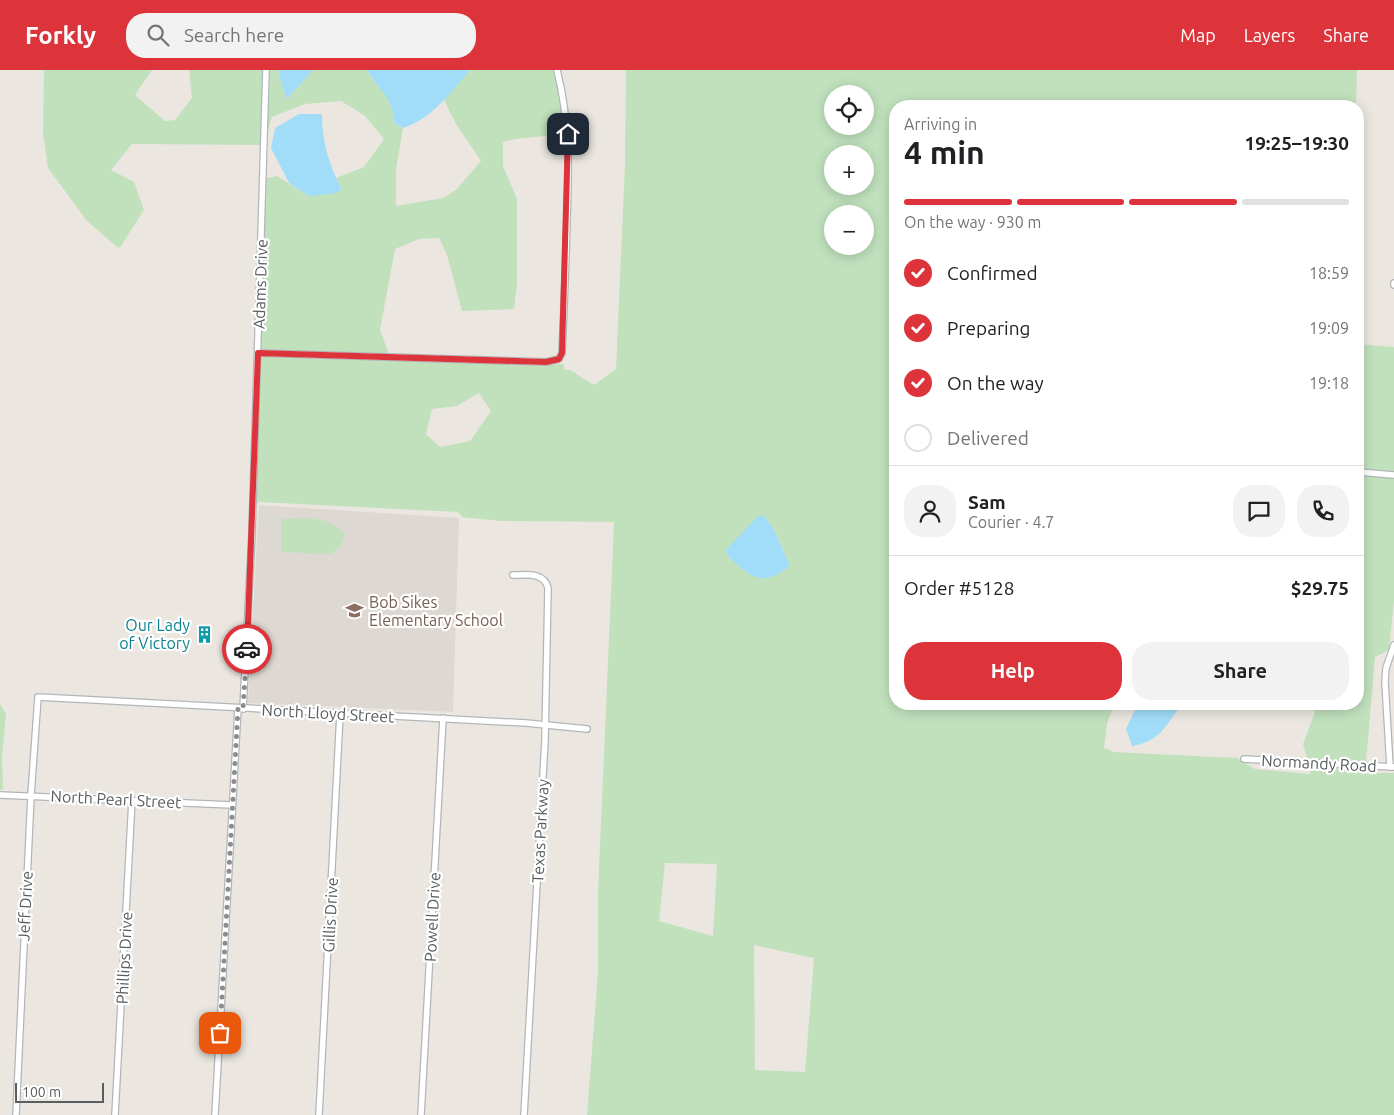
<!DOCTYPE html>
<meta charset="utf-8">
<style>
:root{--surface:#fff;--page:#f2f2f2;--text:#202124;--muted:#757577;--line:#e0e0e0;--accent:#dd333a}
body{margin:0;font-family:Ubuntu,sans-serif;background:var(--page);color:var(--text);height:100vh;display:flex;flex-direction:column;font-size:19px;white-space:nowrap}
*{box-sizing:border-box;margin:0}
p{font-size:16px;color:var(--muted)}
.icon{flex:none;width:28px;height:28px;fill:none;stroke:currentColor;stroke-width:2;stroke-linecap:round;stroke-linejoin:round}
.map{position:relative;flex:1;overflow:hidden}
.sheet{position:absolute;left:889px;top:30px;width:475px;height:610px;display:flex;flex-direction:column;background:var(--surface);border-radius:20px;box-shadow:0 2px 12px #0003}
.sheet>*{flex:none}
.tools{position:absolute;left:824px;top:15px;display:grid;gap:10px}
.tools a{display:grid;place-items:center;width:50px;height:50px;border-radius:50%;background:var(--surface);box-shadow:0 2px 12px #0003;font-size:25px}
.scale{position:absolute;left:15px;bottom:12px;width:89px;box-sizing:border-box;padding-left:5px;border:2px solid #585d60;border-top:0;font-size:14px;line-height:18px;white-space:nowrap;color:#585d60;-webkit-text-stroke:4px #fff;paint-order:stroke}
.pin{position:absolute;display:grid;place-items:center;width:42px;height:42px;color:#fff;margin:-21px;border-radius:10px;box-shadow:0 2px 8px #0006}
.courier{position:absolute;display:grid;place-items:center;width:50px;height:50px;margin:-25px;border:4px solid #dd333a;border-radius:50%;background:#fff;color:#222;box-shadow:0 1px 6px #0007}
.overview em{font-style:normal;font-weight:600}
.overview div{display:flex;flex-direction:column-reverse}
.overview{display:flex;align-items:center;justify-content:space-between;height:85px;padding:0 15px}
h1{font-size:32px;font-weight:600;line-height:38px}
.bar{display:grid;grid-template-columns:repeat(4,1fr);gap:8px 5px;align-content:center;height:60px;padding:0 15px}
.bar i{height:6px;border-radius:4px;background:var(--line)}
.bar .on{background:var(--accent)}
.bar p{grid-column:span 4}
.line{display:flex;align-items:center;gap:12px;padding:0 15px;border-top:1px solid var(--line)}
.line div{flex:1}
.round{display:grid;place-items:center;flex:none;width:52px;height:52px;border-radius:20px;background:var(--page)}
ol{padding:0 15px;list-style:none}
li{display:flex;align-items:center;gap:15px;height:55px}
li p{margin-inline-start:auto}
li .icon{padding:5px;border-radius:50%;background:var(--accent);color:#fff;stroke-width:4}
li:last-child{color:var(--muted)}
li i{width:28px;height:28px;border:2px solid var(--line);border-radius:50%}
.button{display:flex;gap:10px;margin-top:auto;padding:10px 15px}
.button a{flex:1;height:58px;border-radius:20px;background:var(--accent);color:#fff;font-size:20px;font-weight:600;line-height:58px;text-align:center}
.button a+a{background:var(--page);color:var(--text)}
header{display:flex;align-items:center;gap:30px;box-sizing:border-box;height:70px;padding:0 25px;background:var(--accent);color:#fff}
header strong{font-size:24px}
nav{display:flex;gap:28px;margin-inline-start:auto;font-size:18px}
.search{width:350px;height:45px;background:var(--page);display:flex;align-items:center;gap:12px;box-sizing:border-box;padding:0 18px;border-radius:20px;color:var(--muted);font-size:19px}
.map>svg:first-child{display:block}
.education{fill:#ddd8d1}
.green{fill:#c1e1bd;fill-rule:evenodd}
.water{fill:#a1ddf9}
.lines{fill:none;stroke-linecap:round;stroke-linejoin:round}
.minor-casing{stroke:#b2b6ba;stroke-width:8}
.minor{stroke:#fff;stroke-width:5.5}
.done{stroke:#8b8d8d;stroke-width:5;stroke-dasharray:0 9}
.route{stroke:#dd333a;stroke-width:6}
.labels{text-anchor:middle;stroke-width:4.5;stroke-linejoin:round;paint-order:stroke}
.street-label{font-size:16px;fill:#585d60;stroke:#fff}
.education-label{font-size:16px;fill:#785e54;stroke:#fff;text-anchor:start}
.culture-label{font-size:16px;fill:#0d838f;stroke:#fff;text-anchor:end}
</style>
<header>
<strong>Forkly</strong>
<div class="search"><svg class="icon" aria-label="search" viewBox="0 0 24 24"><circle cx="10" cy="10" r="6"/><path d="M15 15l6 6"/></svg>Search here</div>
<nav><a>Map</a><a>Layers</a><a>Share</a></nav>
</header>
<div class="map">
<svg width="1394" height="1045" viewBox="0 0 1394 1045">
<rect width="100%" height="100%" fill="#ebe7e0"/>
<path class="education" d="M259,435L459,448L453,642L248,633Z"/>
<g class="green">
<path d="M44,0H152L135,25L165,51L175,50L192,28L189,0H263L260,75L132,74L111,100L134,112L144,140L121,176L118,178L87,151L48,98L43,63Z"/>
<path d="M270,0H280L279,6L287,29L313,0H367C379,21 393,26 394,53L403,58L396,100V136L443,128L456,120L481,91L456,54L444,30L470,0H553L561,31L565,64L515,69L503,72V96L517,129V214L514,239L462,241L447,185L439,168L419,169L395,179L380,260L389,284L261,280L266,108L277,106L309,126L342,119L336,108L364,97L384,69L365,46L341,31L305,34L272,47L267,64Z"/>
<path d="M626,0H1357L1356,36H895V634H1115L1107,653L1104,678L1114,682L1237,688L1255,699L1310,704L1309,695L1366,698V703H1394V1045H587L598,903V822L614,452L500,451L462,447L458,442L259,432L256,434L261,286L546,295L564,294V300H570L594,315L616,299L625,94ZM832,24H865V56H832ZM832,84H865V116H832ZM832,144H865V176H832ZM479,323L491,341L470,371L440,377L426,364L432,339L457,336ZM757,447L773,458L790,496L749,456ZM665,793L717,794L713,866L659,851ZM754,875L814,888L805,1002L755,1000Z"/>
<path d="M1358,274L1394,277V402L1358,399Z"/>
<path d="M1358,405L1394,408V531L1389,580L1375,587L1366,692L1307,689L1303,674L1315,642L1312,634H1358Z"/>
<path d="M281,449C306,449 328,444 345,465L340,478L330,484L281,482Z"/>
<path d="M0,634L6,644L2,686L3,719L0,720Z"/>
</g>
<g class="water">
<path d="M280,0H313L287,29L279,6Z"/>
<path d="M367,0H470C450,23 432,49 403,58L394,53C393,26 379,21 367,0Z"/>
<path d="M299,44H322C322,72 329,95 342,120L331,124L309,126L289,113L271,78L275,58Z"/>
<path d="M763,445L773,458L790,496C769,512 757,513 738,495C733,491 727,487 726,480L757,447Z"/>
<path d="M1138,634H1182C1165,656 1161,671 1132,676L1126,659Z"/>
</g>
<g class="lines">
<defs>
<g id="minor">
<path d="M1394,213V215"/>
<path d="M258,283L546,292L559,289L562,283C564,238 566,194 567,149C569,96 570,52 557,0"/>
<path d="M1358,402L1394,405"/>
<path d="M513,505C527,505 544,502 548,518L545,670L524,1045"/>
<path d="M243,639L252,463L266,0"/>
<path d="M1244,689L1394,697"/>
<path d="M1390,697L1385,612L1386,598L1394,575"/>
<path d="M0,725L232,735"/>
<path d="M16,1045L31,725L38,627L526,653L587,659"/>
<path d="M115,1045L132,730"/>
<path d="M215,1045L238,638"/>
<path d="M319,1045L340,644"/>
<path d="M421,1045L443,648"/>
</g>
</defs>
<use href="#minor" class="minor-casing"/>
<use href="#minor" class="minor"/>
</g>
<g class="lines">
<path class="done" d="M220,963L238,638H243L247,579"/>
<path class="route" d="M247,579L258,283L546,292L559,289L562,283L568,64"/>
</g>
<defs>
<symbol id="school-bare" viewBox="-9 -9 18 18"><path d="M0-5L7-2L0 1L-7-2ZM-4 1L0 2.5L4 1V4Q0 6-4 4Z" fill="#8d6e63" stroke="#fff" stroke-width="2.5" paint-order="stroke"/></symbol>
<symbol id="building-bare" viewBox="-9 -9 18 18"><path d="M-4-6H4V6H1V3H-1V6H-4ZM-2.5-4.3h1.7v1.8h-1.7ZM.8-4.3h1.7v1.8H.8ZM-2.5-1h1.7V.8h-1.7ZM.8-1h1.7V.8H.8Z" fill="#0f9aa8" stroke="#fff" stroke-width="2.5" paint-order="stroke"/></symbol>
</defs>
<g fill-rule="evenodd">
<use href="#school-bare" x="342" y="528" width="25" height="25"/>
<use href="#building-bare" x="192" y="552" width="25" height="25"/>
</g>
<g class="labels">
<g class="street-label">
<text transform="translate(260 214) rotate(-88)" y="6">Adams Drive</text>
<text transform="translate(328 643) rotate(3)" y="6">North Lloyd Street</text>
<text transform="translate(1319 693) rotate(3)" y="6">Normandy Road</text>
<text transform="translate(116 729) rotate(3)" y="6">North Pearl Street</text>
<text transform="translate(540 761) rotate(-87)" y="6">Texas Parkway</text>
<text transform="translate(25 836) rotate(-87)" y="6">Jeff Drive</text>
<text transform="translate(330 845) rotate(-87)" y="6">Gillis Drive</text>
<text transform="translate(432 847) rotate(-87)" y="6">Powell Drive</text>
<text transform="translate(124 888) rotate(-87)" y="6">Phillips Drive</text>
</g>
<g class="education-label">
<text x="369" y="538">Bob Sikes<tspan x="369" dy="18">Elementary School</tspan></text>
</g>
<g class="culture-label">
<text x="190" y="561">Our Lady<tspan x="190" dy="18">of Victory</tspan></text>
</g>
</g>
</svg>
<div class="tools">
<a><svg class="icon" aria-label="locate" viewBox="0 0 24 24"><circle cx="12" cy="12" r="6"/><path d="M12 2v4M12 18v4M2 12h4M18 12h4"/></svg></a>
<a>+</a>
<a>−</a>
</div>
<div class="scale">100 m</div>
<div class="pin" style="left:220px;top:963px;background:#ea580c"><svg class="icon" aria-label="bag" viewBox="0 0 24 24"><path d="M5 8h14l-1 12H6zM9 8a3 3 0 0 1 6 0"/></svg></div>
<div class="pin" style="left:568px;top:64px;background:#1f2937"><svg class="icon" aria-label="home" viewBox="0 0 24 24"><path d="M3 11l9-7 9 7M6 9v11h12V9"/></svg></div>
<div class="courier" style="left:247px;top:579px"><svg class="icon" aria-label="car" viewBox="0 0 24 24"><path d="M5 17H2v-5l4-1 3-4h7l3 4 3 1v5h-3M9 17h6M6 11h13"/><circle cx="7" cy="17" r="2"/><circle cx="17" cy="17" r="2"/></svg></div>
<section class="sheet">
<div class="overview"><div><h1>4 min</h1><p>Arriving in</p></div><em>19:25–19:30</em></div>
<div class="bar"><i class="on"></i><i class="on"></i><i class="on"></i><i></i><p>On the way · 930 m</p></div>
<ol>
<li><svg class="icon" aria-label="check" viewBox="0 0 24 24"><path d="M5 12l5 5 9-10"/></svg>Confirmed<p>18:59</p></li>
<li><svg class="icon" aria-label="check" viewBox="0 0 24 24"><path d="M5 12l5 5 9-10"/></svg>Preparing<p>19:09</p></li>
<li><svg class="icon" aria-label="check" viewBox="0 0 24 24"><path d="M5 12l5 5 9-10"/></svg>On the way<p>19:18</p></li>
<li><i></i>Delivered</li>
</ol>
<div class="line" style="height:90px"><a class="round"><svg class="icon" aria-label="person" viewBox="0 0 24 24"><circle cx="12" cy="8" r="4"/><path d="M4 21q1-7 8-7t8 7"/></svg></a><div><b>Sam</b><p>Courier · 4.7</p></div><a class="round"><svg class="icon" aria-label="chat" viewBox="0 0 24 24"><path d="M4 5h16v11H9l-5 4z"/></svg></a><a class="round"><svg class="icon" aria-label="phone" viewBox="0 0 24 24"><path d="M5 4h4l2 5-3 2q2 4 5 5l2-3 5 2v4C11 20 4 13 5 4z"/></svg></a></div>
<div class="line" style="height:65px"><div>Order #5128</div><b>$29.75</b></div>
<div class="button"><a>Help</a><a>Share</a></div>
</section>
</div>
